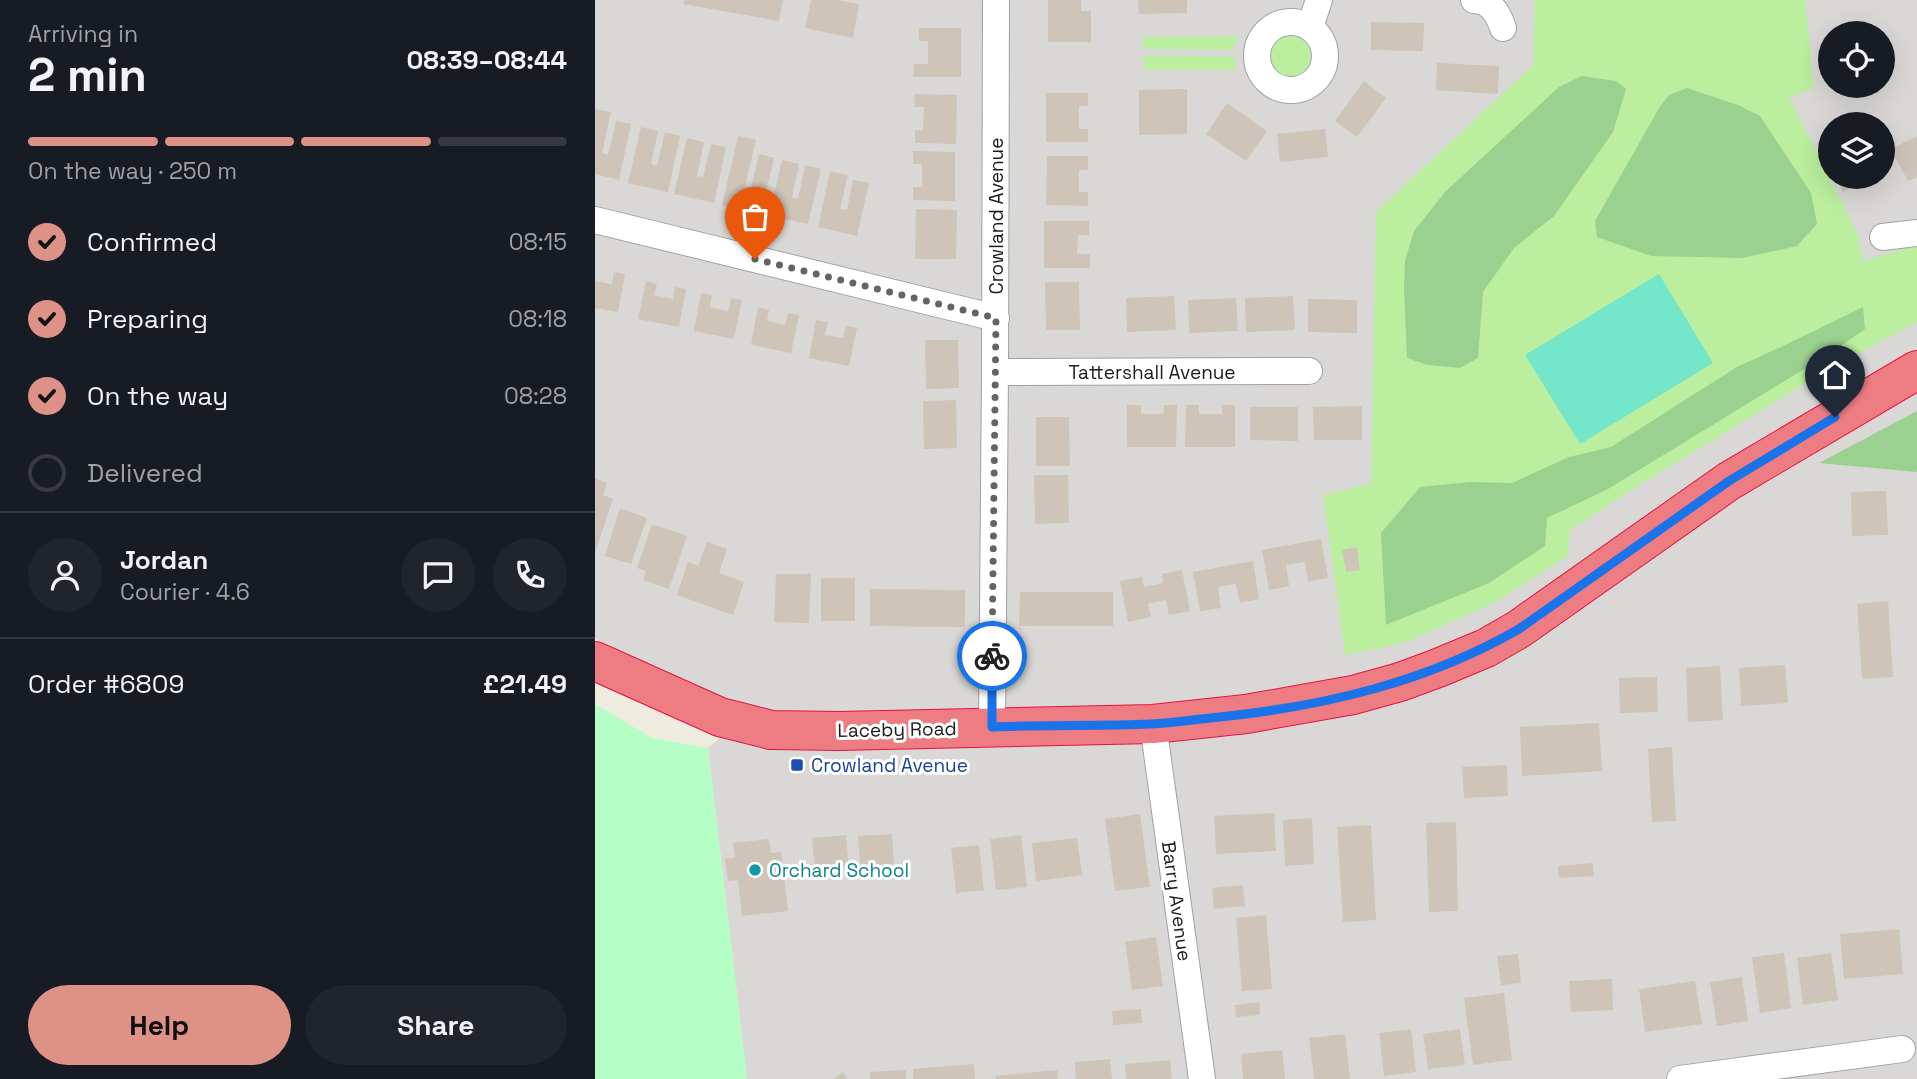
<!DOCTYPE html>
<meta charset="utf-8">
<style>
:root{--surface:#171b24;--page:#20242c;--text:#f1f3f6;--muted:#9ea1a6;--line:#363941;--accent:#dd9187}
body{margin:0;font-family:"Space Grotesk",sans-serif;background:var(--page);color:var(--text);height:100vh;display:flex;flex-direction:column;font-size:26px;white-space:nowrap}
*{box-sizing:border-box;margin:0}
p{font-size:23px;color:var(--muted)}
.icon{flex:none;width:38px;height:38px;fill:none;stroke:currentColor;stroke-width:2;stroke-linecap:round;stroke-linejoin:round}
.map{position:relative;flex:1;overflow:hidden}
.side{display:flex;flex-direction:column;background:var(--surface);width:595px}
.side>*{flex:none}
.controls{position:absolute;left:1223px;top:21px;display:grid;gap:14px}
.controls a{display:grid;place-items:center;width:77px;height:77px;border-radius:50%;background:var(--surface);box-shadow:0 7px 28px #0002;font-size:35px}
.pin{position:absolute;display:grid;place-items:center;width:60px;height:60px;color:#fff;margin:-72px -30px;border-radius:50% 50% 50% 0;rotate:-45deg;box-shadow:0 0 7px #0007}
.pin .icon{rotate:45deg}
.courier{position:absolute;display:grid;place-items:center;width:70px;height:70px;margin:-35px;border:5px solid #1a73e8;border-radius:50%;background:#fff;color:#222;box-shadow:0 2px 9px #0007}
.overview em{font-style:normal;font-weight:700}
.overview div{display:flex;flex-direction:column-reverse}
.overview{display:flex;align-items:center;justify-content:space-between;height:119px;padding:0 28px}
h1{font-size:46px;font-weight:700;line-height:52px}
.bar{display:grid;grid-template-columns:repeat(4,1fr);gap:10px 7px;align-content:center;height:84px;padding:0 28px}
.bar i{height:9px;border-radius:5px;background:var(--line)}
.bar .on{background:var(--accent)}
.bar p{grid-column:span 4}
.line{display:flex;align-items:center;gap:18px;padding:0 28px;border-top:2px solid var(--line)}
.line div{flex:1}
.round{display:grid;place-items:center;flex:none;width:74px;height:74px;border-radius:37px;background:var(--page)}
ol{padding:0 28px;list-style:none}
li{display:flex;align-items:center;gap:21px;height:77px}
li p{margin-inline-start:auto}
li .icon{padding:7px;border-radius:50%;background:var(--accent);color:#111;stroke-width:4}
li:last-child{color:var(--muted)}
li i{width:38px;height:38px;border:4px solid var(--line);border-radius:50%}
.primary-button{display:flex;gap:14px;margin-top:auto;padding:14px 28px}
.primary-button a{flex:1;height:80px;border-radius:42px;background:var(--accent);color:#111;font-size:28px;font-weight:700;line-height:80px;text-align:center}
.primary-button a+a{background:var(--page);color:var(--text)}
main{display:flex;flex:1;min-height:0}
.map>svg:first-child{display:block}
.residential{fill:#d9d8d7;fill-rule:evenodd}
.grass{fill:#bbee9e}
.forest{fill:#9ad18f}
.park{fill:#b5fec5}
.pitch{fill:#74e6c9}
.building{fill:#cec4b8}
.lines{fill:none;stroke-linecap:round;stroke-linejoin:round}
.minor-casing{stroke:#a2a2a2;stroke-width:28}
.highway-casing{stroke:#e5133f;stroke-width:40}
.minor{stroke:#fff;stroke-width:26}
.highway{stroke:#ee7d83;stroke-width:38}
.done{stroke:#656460;stroke-width:7;stroke-dasharray:0 12.6}
.route{stroke:#1a73e8;stroke-width:9}
.transit-dot{fill:#1a4fb4;stroke:#fff;stroke-width:2.5}
.culture-dot{fill:#0f9aa8;stroke:#fff;stroke-width:2.5}
.labels{text-anchor:middle;stroke-width:6;stroke-linejoin:round;paint-order:stroke}
.street-label{font-size:19px;fill:#1b1b1b;stroke:#fff}
.transit-label{font-size:19px;fill:#164399;stroke:#fff;text-anchor:start}
.culture-label{font-size:19px;fill:#0d838f;stroke:#fff;text-anchor:start}
</style>
<main>
<section class="side">
<div class="overview"><div><h1>2 min</h1><p>Arriving in</p></div><em>08:39–08:44</em></div>
<div class="bar"><i class="on"></i><i class="on"></i><i class="on"></i><i></i><p>On the way · 250 m</p></div>
<ol>
<li><svg class="icon" aria-label="check" viewBox="0 0 24 24"><path d="M5 12l5 5 9-10"/></svg>Confirmed<p>08:15</p></li>
<li><svg class="icon" aria-label="check" viewBox="0 0 24 24"><path d="M5 12l5 5 9-10"/></svg>Preparing<p>08:18</p></li>
<li><svg class="icon" aria-label="check" viewBox="0 0 24 24"><path d="M5 12l5 5 9-10"/></svg>On the way<p>08:28</p></li>
<li><i></i>Delivered</li>
</ol>
<div class="line" style="height:126px"><a class="round"><svg class="icon" aria-label="person" viewBox="0 0 24 24"><circle cx="12" cy="8" r="4"/><path d="M4 21q1-7 8-7t8 7"/></svg></a><div><b>Jordan</b><p>Courier · 4.6</p></div><a class="round"><svg class="icon" aria-label="chat" viewBox="0 0 24 24"><path d="M4 5h16v11H9l-5 4z"/></svg></a><a class="round"><svg class="icon" aria-label="phone" viewBox="0 0 24 24"><path d="M5 4h4l2 5-3 2q2 4 5 5l2-3 5 2v4C11 20 4 13 5 4z"/></svg></a></div>
<div class="line" style="height:91px"><div>Order #6809</div><b>£21.49</b></div>
<div class="primary-button"><a>Help</a><a>Share</a></div>
</section>
<div class="map">
<svg width="1322" height="1079" viewBox="0 0 1322 1079">
<rect width="100%" height="100%" fill="#eeebdf"/>
<path class="residential" d="M0,0H1322V1079H152L113,748L151,717L0,638ZM1236,33H1288V86H1236ZM1236,124H1288V177H1236Z"/>
<g class="grass">
<path d="M940,0H1210L1219,88L1194,97L1262,232L1268,261L1322,245V322L1231,371L1030,494L974,531L973,556L899,603L809,643L750,655L728,495L776,484L781,212L938,65Z"/>
<circle cx="695" cy="56" r="21"/>
<path d="M643,36L638,50L548,49V37Z"/>
<path d="M548,56H640L641,70H549Z"/>
</g>
<g class="forest">
<path d="M987,76L1021,81L1031,89L1018,132L959,216L919,248L888,292L883,358L865,368L833,365L812,358L809,288L810,261L819,231L850,192L889,156L964,87Z"/>
<path d="M1092,88L1143,105L1165,116L1216,193L1222,224L1202,246L1147,258L1056,256L1002,237L1000,221L1064,108L1074,95Z"/>
<path d="M1268,307L1270,329L1237,352L1013,489L952,518L950,546L894,583L791,625L786,533L825,487L875,482L917,483L974,457L1016,447L1142,367L1190,345Z"/>
<path d="M1322,411V472L1224,463Z"/>
</g>
<path class="park" d="M0,704L57,738L113,748L152,1079H0Z"/>
<path class="pitch" d="M1064,274L1118,363L985,444L930,355Z"/>
<g class="building">
<path d="M89,0H188L184,21L88,4Z"/>
<path d="M216,0H242L264,4L258,38L210,28Z"/>
<path d="M453,0H486V11H496V42H453Z"/>
<path d="M543,0H592V13L544,14Z"/>
<path d="M776,22L829,23L828,51L776,50Z"/>
<path d="M324,28H366V77H318L319,64H333V41H324Z"/>
<path d="M842,63L904,66L903,94L841,90Z"/>
<path d="M769,81L791,98L762,137L740,121Z"/>
<path d="M592,89V134L544,135V90Z"/>
<path d="M451,93H493V106H484V129H493V142H451Z"/>
<path d="M320,94L362,95L361,144L320,143V130H328L329,107H319Z"/>
<path d="M632,103L672,131L651,161L611,134Z"/>
<path d="M0,109L16,112L7,153L13,155L21,121L36,124L24,180L0,174Z"/>
<path d="M46,127L63,131L56,164L62,166L70,132L85,136L73,192L33,183Z"/>
<path d="M730,129L733,157L685,162L682,134Z"/>
<path d="M143,136L161,140L150,187L156,188L164,154L179,158L166,214L127,205Z"/>
<path d="M1322,136V177L1313,181L1296,149Z"/>
<path d="M92,138L109,142L102,176L108,177L116,144L131,147L119,203L79,194Z"/>
<path d="M318,151L360,152V201L318,200V187H327V164H318Z"/>
<path d="M452,156H493V170H484V192H493V206L451,205Z"/>
<path d="M187,160L204,164L197,198L203,199L210,165L226,169L213,224L174,216Z"/>
<path d="M235,171L253,175L245,209L252,210L258,180L274,183L262,236L223,227Z"/>
<path d="M1240,177H1277L1248,192Z"/>
<path d="M321,209L362,210L361,259H320Z"/>
<path d="M449,221H494V235H483L482,254H495V268H449Z"/>
<path d="M19,272L30,274L23,312L0,308V281L17,284Z"/>
<path d="M51,281L62,284L59,295L78,299L80,287L91,289L84,327L43,319Z"/>
<path d="M450,282H484L485,330H451Z"/>
<path d="M106,293L117,295L115,307L133,311L136,298L147,300L139,339L99,331Z"/>
<path d="M579,296L581,330L532,332L531,298Z"/>
<path d="M698,296L700,330L651,332L650,298Z"/>
<path d="M641,298L643,331L594,333L593,300Z"/>
<path d="M713,299L762,300V333L713,332Z"/>
<path d="M163,307L174,310L172,321L190,325L193,313L204,315L196,353L156,345Z"/>
<path d="M221,320L233,322L230,335L248,338L251,326L262,328L254,366L214,358Z"/>
<path d="M330,340H363L364,388L331,389Z"/>
<path d="M361,400L362,448L329,449L328,401Z"/>
<path d="M532,405H546V414H568L569,405H582L581,447H532Z"/>
<path d="M591,405H604V414H627V405H640V447H590Z"/>
<path d="M767,406V440H719L718,407Z"/>
<path d="M655,407H703V441L655,440Z"/>
<path d="M441,417H474L475,466H441Z"/>
<path d="M439,475H473L474,523L440,524Z"/>
<path d="M0,478L12,483L8,495L18,499L0,553Z"/>
<path d="M1291,491L1293,535L1257,536L1256,492Z"/>
<path d="M25,508L52,518L36,564L10,556Z"/>
<path d="M57,524L92,536L74,589L48,580L51,571L42,568Z"/>
<path d="M726,539L733,578L713,581L710,562L691,565L694,586L674,590L667,550Z"/>
<path d="M112,542L132,549L124,573L149,582L138,615L82,595L93,562L103,566Z"/>
<path d="M762,547L765,570L751,572L747,550Z"/>
<path d="M658,561L664,599L645,603L641,584L632,585L623,587L626,608L605,611L598,572Z"/>
<path d="M587,570L595,611L574,615L571,600L553,604L556,617L533,622L525,581L547,577L549,587L568,583L567,574Z"/>
<path d="M181,574H216L214,623L179,622Z"/>
<rect x="226" y="578" width="34" height="43"/>
<path d="M275,589L370,590V627L275,626Z"/>
<path d="M425,592H518V626H424Z"/>
<path d="M1293,601L1298,677L1267,679L1262,604Z"/>
<path d="M1190,665L1193,703L1146,706L1144,668Z"/>
<path d="M1125,666L1128,720L1093,722L1091,668Z"/>
<path d="M1062,677L1063,712L1025,713L1024,678Z"/>
<path d="M1004,723L1007,771L927,776L925,727Z"/>
<path d="M1077,747L1081,821L1057,822L1053,749Z"/>
<path d="M912,765L913,796L869,798L867,767Z"/>
<path d="M679,813L681,851L621,854L619,816Z"/>
<path d="M545,814L555,887L520,891L510,819Z"/>
<path d="M717,818L719,864L690,866L688,820Z"/>
<path d="M861,822L863,911L834,912L831,823Z"/>
<path d="M776,825L781,920L748,922L742,827Z"/>
<path d="M297,834L299,864L265,866L263,836Z"/>
<path d="M251,835L254,866L220,869L217,838Z"/>
<path d="M426,835L432,887L401,890L395,839Z"/>
<path d="M482,838L487,875L441,881L437,843Z"/>
<path d="M174,839L176,853L186,852L193,911L147,916L143,880L133,881L130,859L140,858L138,843Z"/>
<path d="M384,845L389,890L361,893L356,848Z"/>
<path d="M998,863L999,876L964,878L963,866Z"/>
<path d="M648,885L650,906L619,909L617,888Z"/>
<path d="M671,915L677,989L647,991L641,918Z"/>
<path d="M1304,929L1308,974L1249,979L1245,934Z"/>
<path d="M561,937L568,986L537,990L530,942Z"/>
<path d="M1189,953L1196,1008L1165,1013L1157,957Z"/>
<path d="M1236,953L1243,1000L1208,1005L1202,958Z"/>
<path d="M923,954L926,983L906,985L902,956Z"/>
<path d="M1147,977L1153,1021L1122,1026L1115,982Z"/>
<path d="M1017,979L1018,1010L976,1012L974,981Z"/>
<path d="M1100,981L1107,1024L1050,1032L1044,989Z"/>
<path d="M909,993L917,1060L878,1065L869,998Z"/>
<path d="M664,1002L665,1015L641,1017L640,1005Z"/>
<path d="M546,1009L547,1023L518,1025L517,1011Z"/>
<path d="M816,1029L821,1072L789,1076L784,1033Z"/>
<path d="M865,1029L870,1065L833,1069L828,1034Z"/>
<path d="M750,1034L755,1079H719L714,1038Z"/>
<path d="M687,1050L690,1079H648L646,1054Z"/>
<path d="M515,1059L517,1079H481L480,1062Z"/>
<path d="M575,1060L577,1079H531L530,1064Z"/>
<path d="M379,1064L380,1079H318V1069Z"/>
<path d="M311,1070V1079H275V1072Z"/>
<path d="M462,1070L463,1079H401L400,1076Z"/>
<path d="M248,1072L252,1079H238Z"/>
</g>
<g class="lines">
<defs>
<g id="minor">
<path d="M879,0C896,1 903,13 908,28"/>
<circle cx="696" cy="56" r="34"/>
<path d="M715,27L724,0"/>
<path d="M0,220L401,318"/>
<path d="M1288,237L1322,233"/>
<path d="M400,372L714,371"/>
<path d="M558,724L607,1079"/>
<path d="M397,727L400,372L401,0"/>
<path d="M1085,1079L1307,1049"/>
</g>
<path id="highway" d="M0,661L125,717L176,730L244,731L558,724L651,714L758,695L805,682L843,668L891,648L924,629L1134,481L1322,370"/>
</defs>
<use href="#minor" class="minor-casing"/>
<use href="#highway" class="highway-casing"/>
<use href="#minor" class="minor"/>
<use href="#highway" class="highway"/>
</g>
<g class="lines">
<path class="done" d="M160,259L401,318L397,656"/>
<path class="route" d="M397,656V727C450,725 503,726 556,724C579,723 602,719 625,717C730,706 832,682 924,629L1134,481L1240,417"/>
</g>
<rect class="transit-dot" x="195" y="758" width="14" height="14" rx="3.5"/>
<circle class="culture-dot" cx="160" cy="870" r="7"/>
<g class="labels">
<g class="street-label">
<text transform="translate(401 216) rotate(-90)" y="7">Crowland Avenue</text>
<text x="557" y="379">Tattershall Avenue</text>
<text transform="translate(302 729) rotate(-1)" y="7">Laceby Road</text>
<text transform="translate(582 901) rotate(82)" y="7">Barry Avenue</text>
</g>
<g class="transit-label">
<text x="216" y="772">Crowland Avenue</text>
</g>
<g class="culture-label">
<text x="174" y="877">Orchard School</text>
</g>
</g>
</svg>
<div class="controls">
<a><svg class="icon" aria-label="locate" viewBox="0 0 24 24"><circle cx="12" cy="12" r="6"/><path d="M12 2v4M12 18v4M2 12h4M18 12h4"/></svg></a>
<a><svg class="icon" aria-label="layers" viewBox="0 0 24 24"><path d="M12 4l9 5-9 5-9-5zM3 14l9 5 9-5"/></svg></a>
</div>
<div class="pin" style="left:160px;top:259px;background:#ea580c"><svg class="icon" aria-label="bag" viewBox="0 0 24 24"><path d="M5 8h14l-1 12H6zM9 8a3 3 0 0 1 6 0"/></svg></div>
<div class="pin" style="left:1240px;top:417px;background:#1f2937"><svg class="icon" aria-label="home" viewBox="0 0 24 24"><path d="M3 11l9-7 9 7M6 9v11h12V9"/></svg></div>
<div class="courier" style="left:397px;top:656px"><svg class="icon" aria-label="bike" viewBox="0 0 24 24"><circle cx="6" cy="16" r="4"/><circle cx="18" cy="16" r="4"/><path d="M6 16l4-8h5l3 8M10 8l3 8H6M13 5h3"/></svg></div>
</div>
</main>
